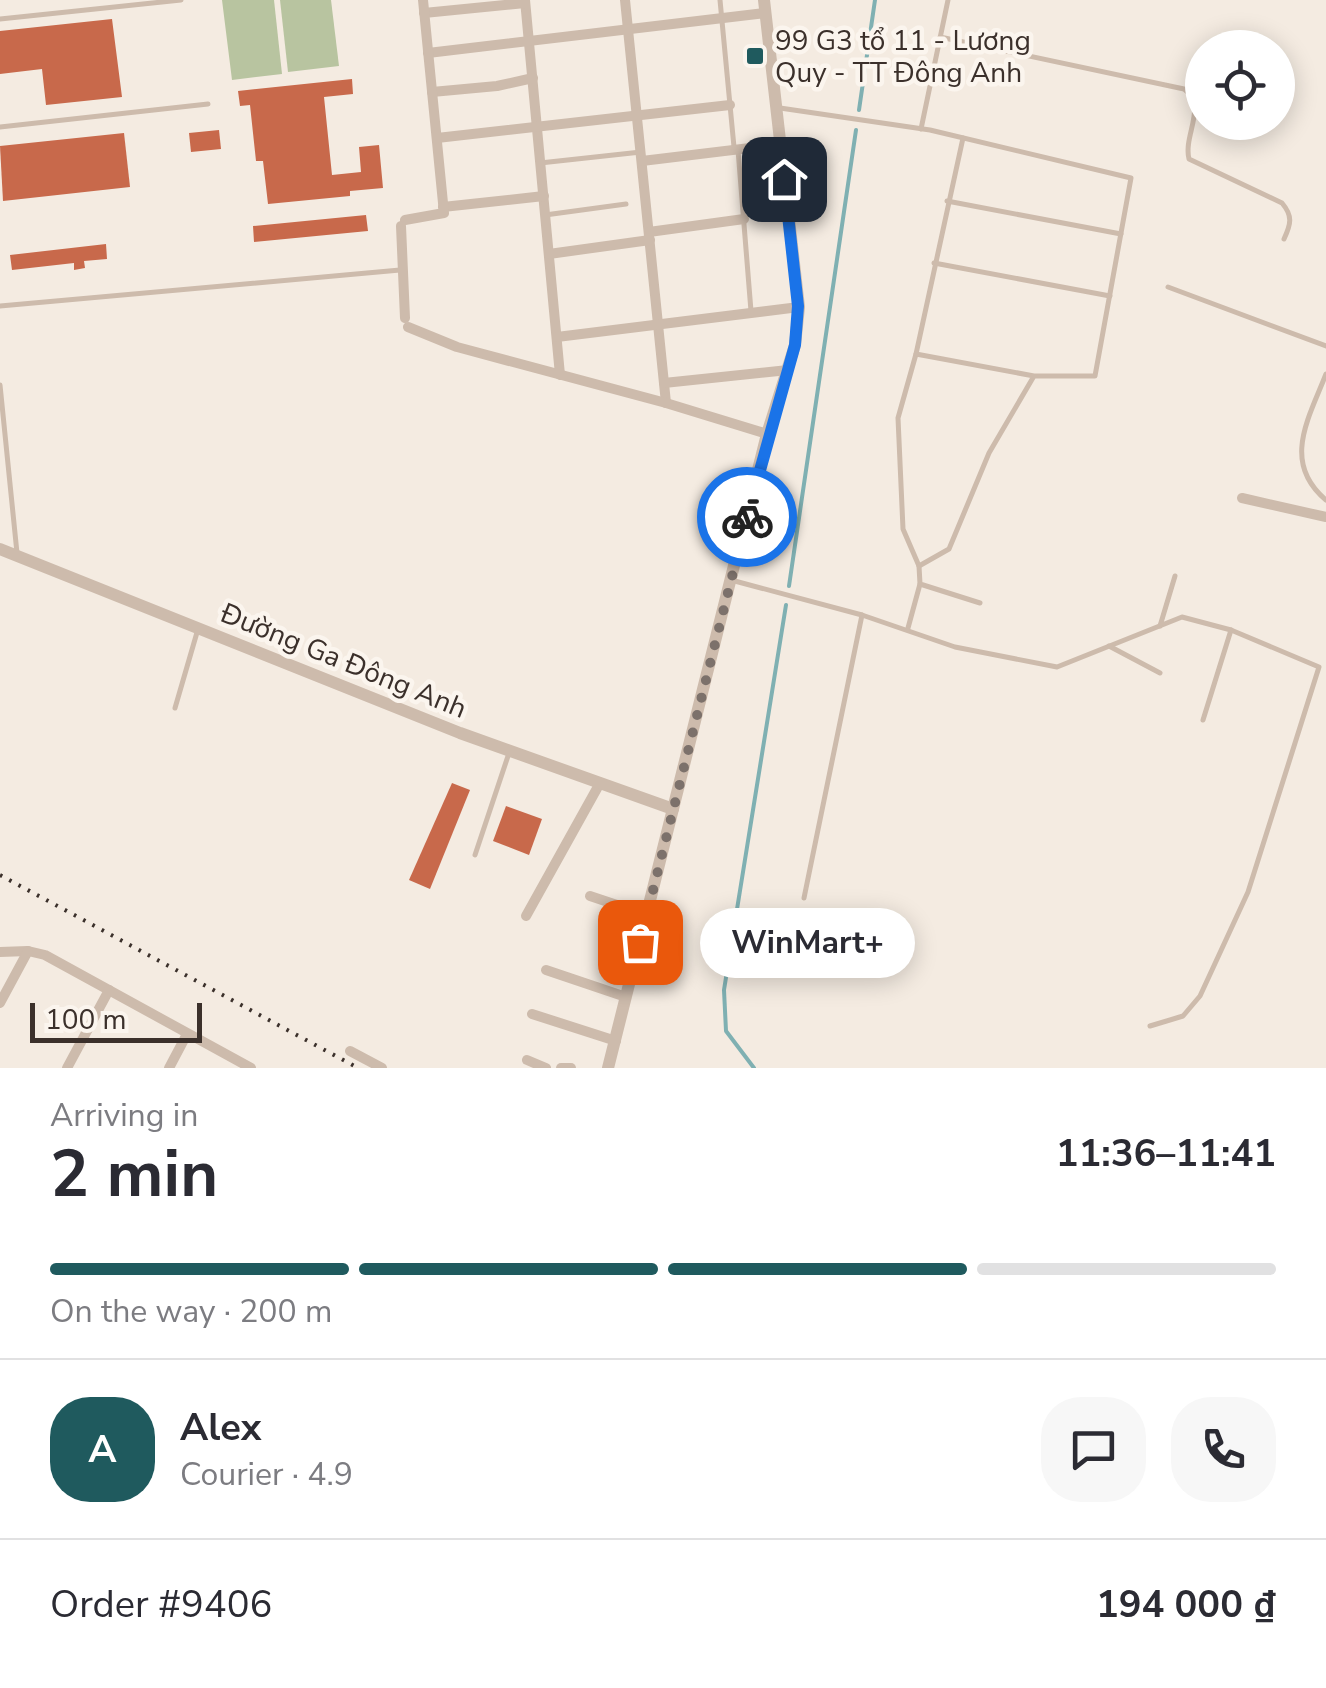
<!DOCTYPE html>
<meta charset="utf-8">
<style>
:root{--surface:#fff;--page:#f7f7f7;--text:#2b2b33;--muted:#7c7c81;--line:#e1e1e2;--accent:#1f5a5e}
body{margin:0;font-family:"Nunito Sans",sans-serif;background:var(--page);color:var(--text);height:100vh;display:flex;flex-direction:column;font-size:38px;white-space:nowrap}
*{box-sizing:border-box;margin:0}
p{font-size:32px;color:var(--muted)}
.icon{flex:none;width:55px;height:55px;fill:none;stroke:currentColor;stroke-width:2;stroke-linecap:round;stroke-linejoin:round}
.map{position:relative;height:1068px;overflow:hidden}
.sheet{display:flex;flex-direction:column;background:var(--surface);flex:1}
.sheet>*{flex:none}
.fabs{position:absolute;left:1185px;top:30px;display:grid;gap:20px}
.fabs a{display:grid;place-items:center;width:110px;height:110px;border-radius:50%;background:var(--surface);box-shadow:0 5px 25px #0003;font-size:50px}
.scale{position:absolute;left:30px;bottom:25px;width:172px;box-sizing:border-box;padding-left:10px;border:5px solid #3b302b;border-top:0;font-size:28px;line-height:35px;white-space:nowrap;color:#3b302b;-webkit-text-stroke:8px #fbf5ee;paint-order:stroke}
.pin{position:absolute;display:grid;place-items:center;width:85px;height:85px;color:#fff;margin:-42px;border-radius:20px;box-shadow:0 5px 15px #0006}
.courier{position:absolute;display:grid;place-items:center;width:100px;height:100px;margin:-50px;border:8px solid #1a73e8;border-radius:50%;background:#fff;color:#222;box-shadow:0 2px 12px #0007}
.bubble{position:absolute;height:70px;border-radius:35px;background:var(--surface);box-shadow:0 5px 25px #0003;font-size:32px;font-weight:700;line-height:70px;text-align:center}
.head em{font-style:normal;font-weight:700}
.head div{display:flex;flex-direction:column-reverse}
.head{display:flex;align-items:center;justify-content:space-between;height:170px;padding:0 50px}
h1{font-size:65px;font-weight:700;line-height:75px}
.bar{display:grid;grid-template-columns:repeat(4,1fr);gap:15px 10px;align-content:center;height:120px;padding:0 50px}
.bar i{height:12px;border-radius:8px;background:var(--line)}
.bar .active{background:var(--accent)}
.bar p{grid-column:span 4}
.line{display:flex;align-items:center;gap:25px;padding:0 50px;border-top:2px solid var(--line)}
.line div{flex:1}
.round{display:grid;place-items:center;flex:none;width:105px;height:105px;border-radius:40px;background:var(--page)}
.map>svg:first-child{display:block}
.green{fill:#b8c4a0}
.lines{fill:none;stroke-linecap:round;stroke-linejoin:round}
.stream{stroke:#7fb0b2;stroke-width:4}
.building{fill:#c8694b}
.service{stroke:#cdbbac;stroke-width:5}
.minor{stroke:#cdbbac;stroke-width:10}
.tertiary{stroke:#cdbbac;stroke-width:12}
.rail{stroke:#3b302b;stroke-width:4;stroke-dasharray:2.5 8;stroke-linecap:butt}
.done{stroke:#7c716b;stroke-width:10;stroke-dasharray:0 18}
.route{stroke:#1a73e8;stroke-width:12}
.poi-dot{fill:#1f5a5e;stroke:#fbf5ee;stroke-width:4}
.labels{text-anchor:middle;stroke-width:9;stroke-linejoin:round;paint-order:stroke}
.poi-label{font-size:28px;fill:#3b302b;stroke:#fbf5ee;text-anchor:start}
.street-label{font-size:28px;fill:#3b302b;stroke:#fbf5ee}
</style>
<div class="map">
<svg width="1326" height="1068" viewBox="0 0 1326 1068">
<rect width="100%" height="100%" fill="#f4ebe1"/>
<g class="green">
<path d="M222,0H274L282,74L232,80Z"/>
<path d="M280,0H331L339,66L288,72Z"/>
</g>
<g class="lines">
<g class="stream">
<path d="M859,110L875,0"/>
<path d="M789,586L856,130"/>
<path d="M754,1068L726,1031L724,990L786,605"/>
</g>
</g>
<g class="building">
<path d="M112,19L122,97L46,105L42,69L0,74V31Z"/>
<path d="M352,79L353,94L324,97L332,175L361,172L359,147L379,145L383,188L350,191V196L268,204L263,161H256L250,105L240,106L238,91Z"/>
<path d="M219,130L221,149L191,152L189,133Z"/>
<path d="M124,133L130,187L3,201L0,146Z"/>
<path d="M366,215L368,231L254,242L253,226Z"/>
<path d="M106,244L107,259L84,261L85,268L74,270V263L12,270L10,255Z"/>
<path d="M452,783L470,790L430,889L409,880Z"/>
<path d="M506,806L542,819L529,855L493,841Z"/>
</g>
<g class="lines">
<g class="service">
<path d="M720,0L734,147"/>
<path d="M0,19L181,0"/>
<path d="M940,37L1184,89C1208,106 1183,135 1189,159L1282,203C1293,216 1291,224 1284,239"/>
<path d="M780,108L930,130L1131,178L1095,376H1034L916,354L898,418L903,529L919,566L949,549L989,453L1034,376"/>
<path d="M0,127L208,104"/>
<path d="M921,129L948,0"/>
<path d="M738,150L751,311"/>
<path d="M540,163L641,152"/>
<path d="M947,201L1121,234"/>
<path d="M545,215L626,204"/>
<path d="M934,263L1110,296"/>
<path d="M1168,287L1326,346"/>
<path d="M0,306L400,270"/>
<path d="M916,354L963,138"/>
<path d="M1326,374C1309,418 1281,462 1326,500"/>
<path d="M0,385L17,553"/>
<path d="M919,566L920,584L980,603"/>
<path d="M731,580L862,615L955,647L1057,667L1182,617L1231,630L1319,667L1248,892L1200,996L1183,1016L1150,1026"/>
<path d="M1160,626L1175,576"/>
<path d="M908,628L920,584"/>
<path d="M1109,646L1160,673"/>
<path d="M175,708L198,629"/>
<path d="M1203,720L1231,630"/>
<path d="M475,855L509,753"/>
<path d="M804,898L862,615"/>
</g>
<g class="minor">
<path d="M525,0L560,375"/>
<path d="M625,0L666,403"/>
<path d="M424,13L525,3"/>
<path d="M428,53L765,13"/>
<path d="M432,92L497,86L533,78"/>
<path d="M437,138L730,105"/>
<path d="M642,161L782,144"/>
<path d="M443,207L544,196"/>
<path d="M405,220L444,213L423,0"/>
<path d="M401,226L405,318"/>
<path d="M649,232L744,219"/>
<path d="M549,254L650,240"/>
<path d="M408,327L457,347L666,403L767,434"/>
<path d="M557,337L799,307"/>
<path d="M664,383L788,370"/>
<path d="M1242,498L1326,517"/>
<path d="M590,896L647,915"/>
<path d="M526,916L600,783"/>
<path d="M0,952L28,951L45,955L251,1068"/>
<path d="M546,970L626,997"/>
<path d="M0,1003L28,951"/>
<path d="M532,1014L616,1041"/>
<path d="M350,1051L382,1068"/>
<path d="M527,1060L546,1068"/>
<path d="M67,1068L109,990"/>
<path d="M169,1068L187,1034"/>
<path d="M561,1068H571"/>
</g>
<g class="tertiary">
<path d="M0,549L460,733L673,809"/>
<path d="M608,1068L767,434L795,345L799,307L764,0"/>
</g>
<path class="rail" d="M0,875L358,1068"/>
</g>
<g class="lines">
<path class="done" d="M640,942L747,517"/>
<path class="route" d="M747,517L795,345L798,306L784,179"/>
</g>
<rect class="poi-dot" x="745" y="46" width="20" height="20" rx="5"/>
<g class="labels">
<g class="poi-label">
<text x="775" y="50">99 G3 tổ 11 - Lương<tspan x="775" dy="32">Quy - TT Đông Anh</tspan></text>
</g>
<g class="street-label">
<text transform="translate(344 660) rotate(22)" y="10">Đường Ga Đông Anh</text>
</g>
</g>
</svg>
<div class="fabs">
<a><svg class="icon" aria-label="locate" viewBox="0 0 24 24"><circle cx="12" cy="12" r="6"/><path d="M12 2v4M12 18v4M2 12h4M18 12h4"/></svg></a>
</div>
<div class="scale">100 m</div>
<div class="pin" style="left:640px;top:942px;background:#ea580c"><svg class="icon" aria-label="bag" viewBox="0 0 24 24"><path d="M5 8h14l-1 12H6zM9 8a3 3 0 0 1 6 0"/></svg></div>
<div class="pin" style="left:784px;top:179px;background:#1f2937"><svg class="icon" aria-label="home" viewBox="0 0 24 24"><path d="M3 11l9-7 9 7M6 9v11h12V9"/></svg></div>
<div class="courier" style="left:747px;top:517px"><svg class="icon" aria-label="bike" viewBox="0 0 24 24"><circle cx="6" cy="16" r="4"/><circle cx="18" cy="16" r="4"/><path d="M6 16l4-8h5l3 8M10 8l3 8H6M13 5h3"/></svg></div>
<div class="bubble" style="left:700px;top:908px;width:215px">WinMart+</div>
</div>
<section class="sheet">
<div class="head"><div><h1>2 min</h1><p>Arriving in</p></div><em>11:36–11:41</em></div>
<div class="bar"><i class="active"></i><i class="active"></i><i class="active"></i><i></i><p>On the way · 200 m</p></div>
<div class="line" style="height:180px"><b class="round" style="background:var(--accent);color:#fff">A</b><div><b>Alex</b><p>Courier · 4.9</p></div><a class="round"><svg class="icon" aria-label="chat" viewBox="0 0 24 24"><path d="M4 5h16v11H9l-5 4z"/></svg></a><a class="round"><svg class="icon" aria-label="phone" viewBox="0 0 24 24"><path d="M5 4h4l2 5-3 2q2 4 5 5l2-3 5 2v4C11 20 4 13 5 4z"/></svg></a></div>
<div class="line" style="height:130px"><div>Order #9406</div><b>194 000 ₫</b></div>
</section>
